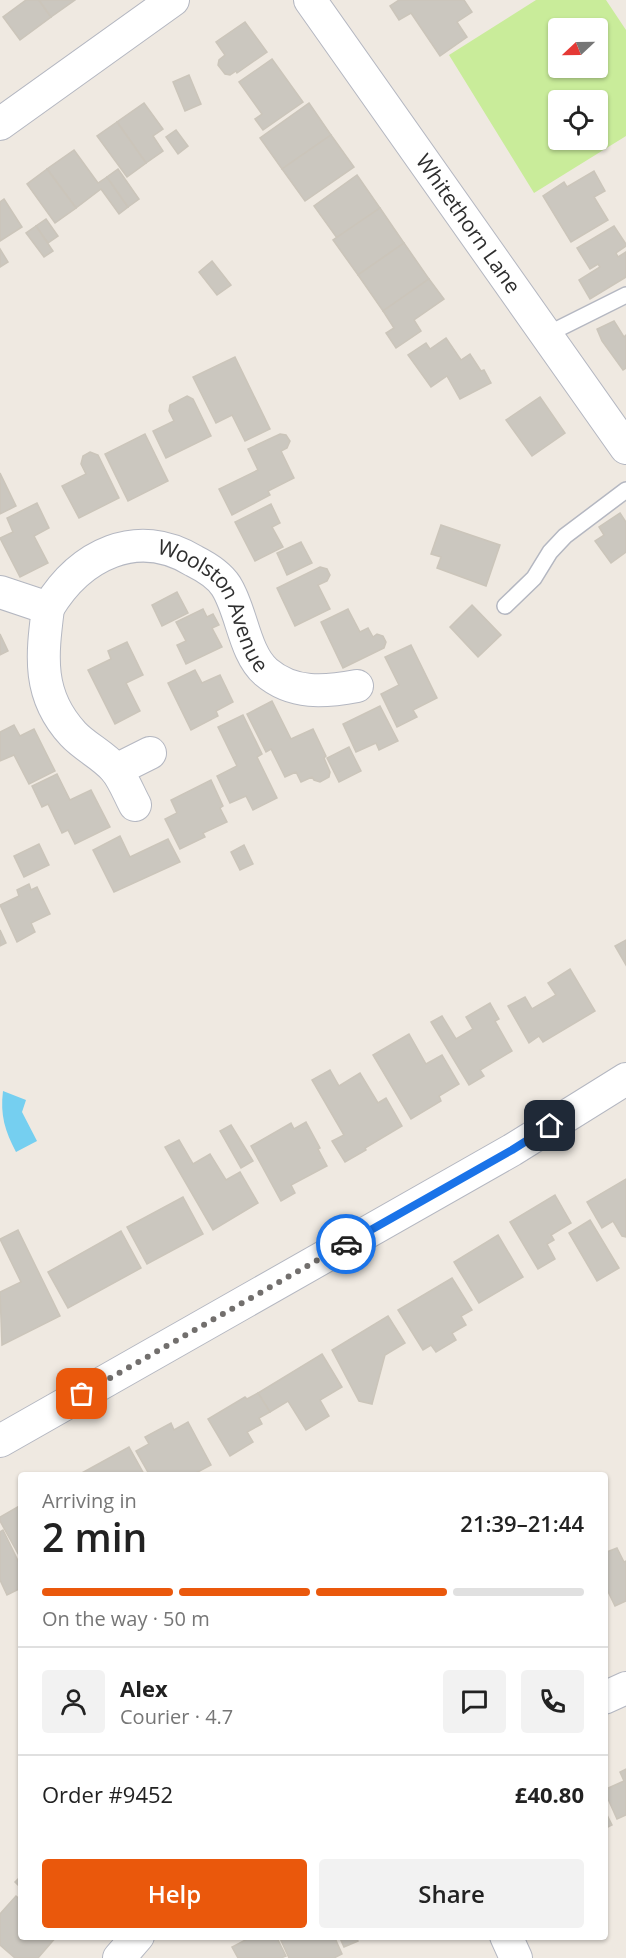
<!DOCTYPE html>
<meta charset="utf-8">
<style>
:root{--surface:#fff;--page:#f2f2f2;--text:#222;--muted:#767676;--line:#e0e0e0;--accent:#ea580c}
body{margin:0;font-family:"Open Sans",sans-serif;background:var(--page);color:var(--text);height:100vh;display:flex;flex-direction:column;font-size:22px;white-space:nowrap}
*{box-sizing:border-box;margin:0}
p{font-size:20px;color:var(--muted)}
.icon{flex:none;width:33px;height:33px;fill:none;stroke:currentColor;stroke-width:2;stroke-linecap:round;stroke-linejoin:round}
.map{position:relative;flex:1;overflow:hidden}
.side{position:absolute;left:18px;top:1472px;width:590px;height:468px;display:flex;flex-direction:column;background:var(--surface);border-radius:6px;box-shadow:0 2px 4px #0004}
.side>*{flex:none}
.needle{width:39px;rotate:248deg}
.tools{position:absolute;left:548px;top:18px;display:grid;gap:12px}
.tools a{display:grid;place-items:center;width:60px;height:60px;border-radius:6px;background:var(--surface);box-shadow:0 2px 4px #0004;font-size:30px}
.pin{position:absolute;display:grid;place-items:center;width:51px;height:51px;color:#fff;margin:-26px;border-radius:12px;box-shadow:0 3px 9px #0006}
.courier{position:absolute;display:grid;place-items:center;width:60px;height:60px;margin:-30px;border:4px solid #1a73e8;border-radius:50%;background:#fff;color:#222;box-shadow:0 2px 8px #0007}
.summary em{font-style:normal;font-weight:600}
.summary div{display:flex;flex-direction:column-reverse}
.summary{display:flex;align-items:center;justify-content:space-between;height:102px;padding:0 24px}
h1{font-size:39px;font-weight:600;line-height:45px}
.bar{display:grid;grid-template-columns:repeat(4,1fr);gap:9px 6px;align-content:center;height:72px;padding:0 24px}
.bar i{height:8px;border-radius:4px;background:var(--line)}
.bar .active{background:var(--accent)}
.bar p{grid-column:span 4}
.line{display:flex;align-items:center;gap:15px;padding:0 24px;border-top:2px solid var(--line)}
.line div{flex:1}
.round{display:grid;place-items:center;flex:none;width:63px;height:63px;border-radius:6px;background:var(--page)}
.primary-button{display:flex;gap:12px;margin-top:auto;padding:12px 24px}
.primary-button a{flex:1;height:69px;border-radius:6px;background:var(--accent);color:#fff;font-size:24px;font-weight:600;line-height:69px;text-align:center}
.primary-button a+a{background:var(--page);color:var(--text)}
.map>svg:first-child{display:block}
.pitch{fill:#c9ec9a;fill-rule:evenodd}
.water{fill:#75cff0}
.building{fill:#cbc7bf;stroke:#cbc5ba;stroke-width:1.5}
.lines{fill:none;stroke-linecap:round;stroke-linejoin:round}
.service-casing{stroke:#b4b7c1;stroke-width:18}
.minor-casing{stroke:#b4b7c1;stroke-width:34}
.service{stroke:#fff;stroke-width:15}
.minor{stroke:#fff;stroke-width:32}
.done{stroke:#726f6d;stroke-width:6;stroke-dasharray:0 10.8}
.route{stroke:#1a73e8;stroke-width:8}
.labels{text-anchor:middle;stroke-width:4.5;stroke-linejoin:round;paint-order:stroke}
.street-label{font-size:21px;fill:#2e2e2e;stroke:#fff}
</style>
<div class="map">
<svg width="626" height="1958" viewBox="0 0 626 1958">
<rect width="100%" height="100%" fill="#efe9e1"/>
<path class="pitch" d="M536,0H606L626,30V136L534,193L449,55ZM558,28H597V68H558ZM558,100H597V140H558Z"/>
<path class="water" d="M3,1091L26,1100L22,1112L37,1141L16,1152C5,1131 0,1115 3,1091Z"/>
<g class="building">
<path d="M26,0H39L51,17L20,40L3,17Z"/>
<path d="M39,0H75L51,17Z"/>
<path d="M399,0H464L472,12L457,22L467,37L440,56L411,13L399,20L390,6Z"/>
<path d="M245,22L267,52L237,73L236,71L230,75L225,74L218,65L219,60L225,55L216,42Z"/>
<path d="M272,59L303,102L263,130L255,119L262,114L239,82Z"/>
<path d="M189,75L201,104L185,111L173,82Z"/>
<path d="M144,103L163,129L153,136L163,151L146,163L117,122Z"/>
<path d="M309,103L331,135L282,169L260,138Z"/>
<path d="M117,122L146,163L127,177L97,136Z"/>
<path d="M176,130L188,146L178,154L166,137Z"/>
<path d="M331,135L354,167L305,201L282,169Z"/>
<path d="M74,150L98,183L107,177L128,207L119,214L101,189L76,208L47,169Z"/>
<path d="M47,169L76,208L55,223L27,184Z"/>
<path d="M118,169L139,199L128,207L107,177Z"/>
<path d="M594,171L605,191L594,197L608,220L571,242L543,196L564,182L567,187Z"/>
<path d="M357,175L380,208L337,238L314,206Z"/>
<path d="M4,199L22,227L0,241V202Z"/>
<path d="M380,208L404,243L358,275L333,240Z"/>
<path d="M46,219L58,236L48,243L36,226Z"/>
<path d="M36,226L53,251L44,257L26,233Z"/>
<path d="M614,226L626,244V246L616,253L618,257L626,252V277L590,299L579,280L600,267L598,264L590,269L577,248Z"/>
<path d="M404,243L429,279L383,311L358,275Z"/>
<path d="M0,249L8,262L0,267Z"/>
<path d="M212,261L231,285L217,295L199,272Z"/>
<path d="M429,279L444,299L414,320L421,331L396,348L386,333L394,328L383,311Z"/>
<path d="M614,321L624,337L626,335V368L623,370L602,341L597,329Z"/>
<path d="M446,338L461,360L470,354L481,371L484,370L491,383L460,399L447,376L431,387L408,355L426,343L430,349Z"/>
<path d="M235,357L270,429L245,441L232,415L216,423L193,377Z"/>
<path d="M187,396L193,399L211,436L166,458L153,431L174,421L169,411L170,405Z"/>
<path d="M540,397L565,433L532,456L506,420Z"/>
<path d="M145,434L168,481L128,501L105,454Z"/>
<path d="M280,434L286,435L290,441L287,448L281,451L294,478L268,491L270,495L232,515L219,489L258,470L248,449Z"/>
<path d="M90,452L98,455L119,498L79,518L62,486L86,474L81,464L83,456Z"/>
<path d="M0,473L16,506L0,514Z"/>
<path d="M37,503L49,528L34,536L48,563L20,577L0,538L13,532L7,518Z"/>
<path d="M271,504L280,523L272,527L283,547L255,561L235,522Z"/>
<path d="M620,513L626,522V552L611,563L595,541L604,535L599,527Z"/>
<path d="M441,525L500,545L486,586L437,568L441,557L431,554Z"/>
<path d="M301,542L312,563L287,575L277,553Z"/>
<path d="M320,567L327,569L330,575L327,581L318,585L330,609L295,626L277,588Z"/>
<path d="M177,592L188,613L162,626L152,605Z"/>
<path d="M472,605L501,635L478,657L450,627Z"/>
<path d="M203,609L207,617L213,614L219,625L212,628L222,647L186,664L177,645L186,641L176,622Z"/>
<path d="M348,609L360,632L368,628L373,637L377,634L383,636L386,642L384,648L343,668L321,622Z"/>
<path d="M0,634L8,651L0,655Z"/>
<path d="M127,642L143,675L126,683L140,711L115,724L88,670L111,659L108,651Z"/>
<path d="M411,645L437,698L413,710L417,717L397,727L381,694L399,685L385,657Z"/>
<path d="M195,670L202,683L220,675L233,702L216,711L218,716L191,730L168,683Z"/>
<path d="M272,701L291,739L313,729L326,756L324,758L330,772L329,777L320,782L314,780L312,777L301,782L296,772L285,777L271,749L266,752L247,714Z"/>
<path d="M380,706L398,741L379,750L376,743L356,752L343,724Z"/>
<path d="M243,715L262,754L257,757L277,798L253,810L246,796L230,803L217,776L237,766L218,727Z"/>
<path d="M14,725L20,736L34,729L55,771L29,784L14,755L0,761V732Z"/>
<path d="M349,747L361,771L339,782L327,758Z"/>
<path d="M57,774L70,800L91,790L110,827L75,844L68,830L62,833L48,804L42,807L32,786Z"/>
<path d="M211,780L223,806L220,808L227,822L203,833L205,837L180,849L165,819L177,813L171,800Z"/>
<path d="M120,836L130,857L168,839L180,862L114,892L93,850Z"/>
<path d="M39,844L49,865L24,877L14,856Z"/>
<path d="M244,845L253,864L240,870L231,852Z"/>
<path d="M29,884L31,890L37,887L50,914L31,923L35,932L17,942L0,905L19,896L17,890Z"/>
<path d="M0,930L6,943L0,946Z"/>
<path d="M626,940V965L615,946Z"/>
<path d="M570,969L595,1011L543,1042L539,1036L529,1043L508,1006L525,997L532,1009L556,995L548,983Z"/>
<path d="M490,1003L499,1019L495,1021L512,1051L480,1070L484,1076L469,1085L431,1022L442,1016L456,1039L473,1029L466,1017Z"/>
<path d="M409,1034L426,1064L442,1055L459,1084L439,1096L441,1101L411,1119L373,1055Z"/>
<path d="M330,1070L339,1086L360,1073L378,1103L386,1098L402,1126L365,1148L366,1150L345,1162L332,1141L344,1135L312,1080Z"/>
<path d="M306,1122L320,1148L318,1149L327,1166L291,1185L295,1193L281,1201L251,1146L291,1123L294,1129Z"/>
<path d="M231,1125L253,1161L241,1168L220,1131Z"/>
<path d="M179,1140L193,1164L210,1154L226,1180L240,1172L258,1203L213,1230L165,1147Z"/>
<path d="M626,1179V1237L622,1236L613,1221L602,1228L587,1202Z"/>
<path d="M555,1195L571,1223L551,1235L554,1240L547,1244L555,1259L538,1269L510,1222Z"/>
<path d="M183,1197L203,1234L147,1264L127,1227Z"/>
<path d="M590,1220L619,1268L597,1281L569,1233Z"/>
<path d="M18,1230L60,1316L2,1345L0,1292L21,1282L0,1239Z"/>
<path d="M121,1231L141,1268L68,1308L48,1272Z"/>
<path d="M498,1235L523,1277L479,1303L454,1262Z"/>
<path d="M452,1278L472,1310L461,1316L466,1325L452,1333L456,1340L436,1352L431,1345L423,1350L398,1310Z"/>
<path d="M388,1316L405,1343L385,1355L372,1404L359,1401L332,1350Z"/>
<path d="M322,1354L342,1387L320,1400L329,1416L306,1430L288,1401L270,1412L258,1393Z"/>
<path d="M258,1393L270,1412L259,1418L262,1424L247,1432L253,1442L230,1456L208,1419L245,1397L247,1399Z"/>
<path d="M188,1422L211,1465L194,1474H149L136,1451L149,1444L145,1437L171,1423L174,1430Z"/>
<path d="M129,1447L144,1474H80Z"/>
<path d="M21,1505V1559L0,1521V1517Z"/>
<path d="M3,1530L21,1567V1588L7,1595L0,1580V1532Z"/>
<path d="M617,1548L624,1562L626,1561V1601L615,1606L604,1583V1553Z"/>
<path d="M626,1769V1815L617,1819L604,1790L624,1781L620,1772Z"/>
<path d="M604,1809L612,1825L604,1829Z"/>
<path d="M21,1876V1888L15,1882Z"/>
<path d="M16,1896L21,1900V1936H57L38,1958H15L0,1945V1914Z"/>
<path d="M253,1936H276L286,1956L281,1958H238L232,1947Z"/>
<path d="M279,1936H334L342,1954L334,1958H289Z"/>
<path d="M339,1936H356L358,1941L344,1947Z"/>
</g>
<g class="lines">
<defs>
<g id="service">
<path d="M548,334L626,295"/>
<path d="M505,606L534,578L550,552L565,536L626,490"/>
</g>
<g id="minor">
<path id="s1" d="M310,0L626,448"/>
<path d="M0,124L173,0"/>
<path d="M0,592L48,608C42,656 37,695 73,734C85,747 103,755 115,769C123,778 129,794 135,805"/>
<path id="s2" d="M48,608C80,555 137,526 194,561C206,567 219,575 226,586C242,611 244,653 266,672C293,695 325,692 357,686"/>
<path d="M116,770L150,753"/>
<path d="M0,1441L512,1150L626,1079"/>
<path d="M604,1698L626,1688"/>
<path d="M506,1936L516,1958"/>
<path d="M119,1958L138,1936"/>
</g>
</defs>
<use href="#service" class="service-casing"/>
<use href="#minor" class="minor-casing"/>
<use href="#service" class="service"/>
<use href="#minor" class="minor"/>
</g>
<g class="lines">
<path class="done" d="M82,1394L346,1244"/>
<path class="route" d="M346,1244L512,1150L550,1126"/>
</g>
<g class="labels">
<g class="street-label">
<text dy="7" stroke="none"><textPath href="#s1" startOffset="274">Whitethorn Lane</textPath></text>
<text dy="7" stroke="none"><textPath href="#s2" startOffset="220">Woolston Avenue</textPath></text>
</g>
</g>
</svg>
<div class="tools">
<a><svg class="needle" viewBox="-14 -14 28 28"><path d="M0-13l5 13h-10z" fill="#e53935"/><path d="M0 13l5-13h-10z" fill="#767676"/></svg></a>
<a><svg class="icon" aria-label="locate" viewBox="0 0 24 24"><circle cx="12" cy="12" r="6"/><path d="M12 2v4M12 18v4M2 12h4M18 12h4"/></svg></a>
</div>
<div class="pin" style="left:82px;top:1394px;background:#ea580c"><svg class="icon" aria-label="bag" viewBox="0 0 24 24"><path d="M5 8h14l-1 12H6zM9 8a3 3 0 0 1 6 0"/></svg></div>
<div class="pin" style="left:550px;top:1126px;background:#1f2937"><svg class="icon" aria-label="home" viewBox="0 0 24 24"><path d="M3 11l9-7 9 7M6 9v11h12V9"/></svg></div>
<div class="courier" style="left:346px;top:1244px"><svg class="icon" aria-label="car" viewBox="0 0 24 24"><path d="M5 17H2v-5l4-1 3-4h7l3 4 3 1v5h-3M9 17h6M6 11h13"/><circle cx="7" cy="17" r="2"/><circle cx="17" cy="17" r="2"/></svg></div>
<section class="side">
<div class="summary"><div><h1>2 min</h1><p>Arriving in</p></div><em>21:39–21:44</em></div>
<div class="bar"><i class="active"></i><i class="active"></i><i class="active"></i><i></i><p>On the way · 50 m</p></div>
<div class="line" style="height:108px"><a class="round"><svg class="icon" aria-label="person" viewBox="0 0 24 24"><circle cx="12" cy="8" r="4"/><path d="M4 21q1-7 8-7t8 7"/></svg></a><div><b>Alex</b><p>Courier · 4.7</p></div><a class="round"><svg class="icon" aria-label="chat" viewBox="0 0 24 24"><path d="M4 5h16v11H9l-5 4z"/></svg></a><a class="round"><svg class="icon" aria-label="phone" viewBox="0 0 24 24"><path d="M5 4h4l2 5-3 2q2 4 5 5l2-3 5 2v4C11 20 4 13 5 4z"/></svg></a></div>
<div class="line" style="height:78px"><div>Order #9452</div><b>£40.80</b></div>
<div class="primary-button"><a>Help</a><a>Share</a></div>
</section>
</div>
